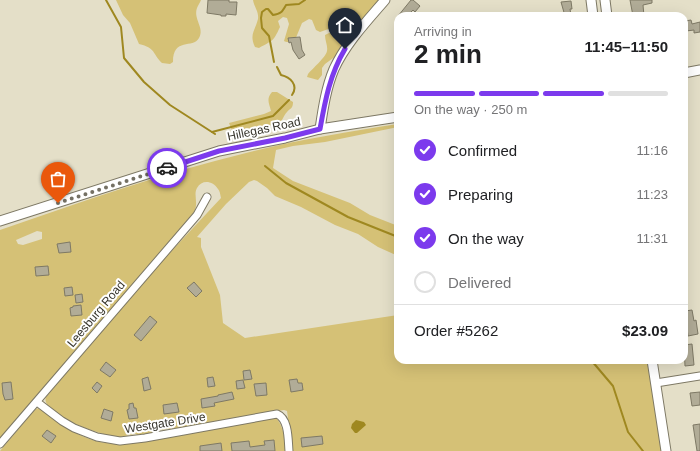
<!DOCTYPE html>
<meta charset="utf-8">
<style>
:root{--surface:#fff;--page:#f2f2f2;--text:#202124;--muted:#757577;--line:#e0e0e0;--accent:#7c3aed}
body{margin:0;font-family:Helvetica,sans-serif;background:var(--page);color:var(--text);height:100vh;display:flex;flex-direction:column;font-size:15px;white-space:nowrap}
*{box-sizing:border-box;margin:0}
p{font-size:13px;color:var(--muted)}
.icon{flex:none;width:22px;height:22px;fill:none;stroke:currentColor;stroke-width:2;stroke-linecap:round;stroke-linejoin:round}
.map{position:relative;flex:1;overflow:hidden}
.panel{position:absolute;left:394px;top:12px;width:294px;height:352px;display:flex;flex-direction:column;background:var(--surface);border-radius:12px;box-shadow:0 4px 16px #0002}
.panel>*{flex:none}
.pin{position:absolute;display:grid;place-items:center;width:34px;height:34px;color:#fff;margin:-41px -17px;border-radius:50% 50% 50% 0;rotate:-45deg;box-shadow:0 0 4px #0007}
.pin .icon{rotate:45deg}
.courier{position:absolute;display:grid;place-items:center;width:40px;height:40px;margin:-20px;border:3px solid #7c3aed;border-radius:50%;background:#fff;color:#222;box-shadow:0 1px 5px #0007}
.summary em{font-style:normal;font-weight:700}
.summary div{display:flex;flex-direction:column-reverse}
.summary{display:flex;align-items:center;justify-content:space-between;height:68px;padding:0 20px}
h1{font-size:26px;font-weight:700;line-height:30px}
.bar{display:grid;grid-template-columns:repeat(4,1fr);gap:6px 4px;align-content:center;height:48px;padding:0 20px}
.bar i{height:5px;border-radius:3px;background:var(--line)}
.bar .on{background:var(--accent)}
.bar p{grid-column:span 4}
.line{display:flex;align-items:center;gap:10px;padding:0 20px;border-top:1px solid var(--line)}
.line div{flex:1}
ol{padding:0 20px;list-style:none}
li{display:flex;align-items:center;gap:12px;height:44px}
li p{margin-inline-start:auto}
li .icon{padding:4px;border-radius:50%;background:var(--accent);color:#fff;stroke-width:4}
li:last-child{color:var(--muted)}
li i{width:22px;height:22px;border:2px solid var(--line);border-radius:50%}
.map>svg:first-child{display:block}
.green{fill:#d5c176;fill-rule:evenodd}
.water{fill:#9f8820}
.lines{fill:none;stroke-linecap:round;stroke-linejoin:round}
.stream{stroke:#9f8820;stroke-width:2}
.building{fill:#b1ac97;stroke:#7e7965}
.minor-casing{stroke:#7d7864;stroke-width:9}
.major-casing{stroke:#7d7864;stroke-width:11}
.minor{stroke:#fff;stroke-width:7}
.major{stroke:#fff;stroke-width:9}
.done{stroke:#747063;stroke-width:4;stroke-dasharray:0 7.2}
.route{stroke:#7c3aed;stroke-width:5}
.labels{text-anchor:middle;stroke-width:4;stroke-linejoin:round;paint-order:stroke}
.street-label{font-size:12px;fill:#37352c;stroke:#fff}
</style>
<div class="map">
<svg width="700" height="451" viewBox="0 0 700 451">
<rect width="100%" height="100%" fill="#e4dfc8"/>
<g class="green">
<path d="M116,0H201C200,3 198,5 197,8C193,19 205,28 199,38C193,49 173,37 173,62L170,64L162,63C152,53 156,48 139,44L130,23L123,15Z"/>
<path d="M253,0H380L360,22L347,40L340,53L325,64L322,68V75L318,80L307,77L308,74C312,69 326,57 327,51C328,46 325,41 325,35L329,33H337L340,31L339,26H337L320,32L316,30L312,20L309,19L302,23L295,40C292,42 287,43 284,41L289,24L287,18L283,17L278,21L280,27C273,42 273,40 259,48L255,47C249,34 255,31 258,19C259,11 254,7 253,0Z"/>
<path d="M272,92H277L293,102C293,109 290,108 287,112C285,114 283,118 282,120C269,128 243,127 234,136L229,123L264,114L271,111C269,103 266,99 272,92Z"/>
<path d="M398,124V127L325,142L293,146L276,150L273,168L293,181L350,203L370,215L398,226V256L378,247L358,234L335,225L301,207L275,196L267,188L257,181L254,180L249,182L226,204L197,237L201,238V247L220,295L223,323L245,338L398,315V360H648L662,451H0L32,413L36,409L39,408C77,435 94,450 143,441L136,434C131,434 126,436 121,437C106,438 39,414 46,397L151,273L221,198C220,194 220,191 218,189C213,181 202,179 197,188C193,195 199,203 194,212L57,374L0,438V230C81,202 163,173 246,153C296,140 347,132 398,124ZM37,231L42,232V239L23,245L18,244L16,240ZM284,410L287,411L290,433L285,439C283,431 281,422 275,417L247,416ZM175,428L172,437L156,439V435L158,430Z"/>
</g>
<path class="water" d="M356,420L364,422L366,425L357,433H355L351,428L352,424Z"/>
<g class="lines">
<g class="stream">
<path d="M106,0L121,27L124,58L144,82L170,105L215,134"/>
<path d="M274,62L269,36L262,28L261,18L262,12L266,9H268L273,15C281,14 282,12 286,5L299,4L305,0"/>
<path d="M277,67L281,75C290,77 299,85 292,95"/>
<path d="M212,132L273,116L289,100"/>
<path d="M265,166L286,183L348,217L398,237"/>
<path d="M591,360L613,386L628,432L643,451"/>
</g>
</g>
<g class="building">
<path d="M208,0H229V2H237L236,15L226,14V16H221V15L207,13Z"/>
<path d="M411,0H413L420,6L415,12L413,10L407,16H398Z"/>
<path d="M630,0H652V3L643,5L644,16H633Z"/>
<path d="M571,1L572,9H570L571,15L565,16L561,2Z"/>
<path d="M691,20L692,24L700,22V32L694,33V30L686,31L685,21Z"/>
<path d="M300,37L302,50L305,55L299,59L293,50L291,42L289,43L288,38Z"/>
<path d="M70,242L71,252L59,253L57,244Z"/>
<path d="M48,266L49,275L36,276L35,267Z"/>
<path d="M194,282L202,291L196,297L187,288Z"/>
<path d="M72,287L73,295L65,296L64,288Z"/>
<path d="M82,294L83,302L76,303L75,295Z"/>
<path d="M81,305L82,315L71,316L70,308L73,307V306Z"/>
<path d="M692,310L694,321L696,320L698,334L688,336L685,311Z"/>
<path d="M150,316L157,322L141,341L134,335Z"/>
<path d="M692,344L694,365L685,366L684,345Z"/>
<path d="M106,362L116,370L110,377L100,370Z"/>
<path d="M250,370L252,379L244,380L243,371Z"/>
<path d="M148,377L151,389L144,391L142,379Z"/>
<path d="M213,377L215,386L208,387L207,378Z"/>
<path d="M297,379L298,383H302L303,390L291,392L289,380Z"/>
<path d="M243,380L245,388L237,389L236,381Z"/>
<path d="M11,382L13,399L5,400L3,394L2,383Z"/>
<path d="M97,382L102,386L97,393L92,388Z"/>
<path d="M266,383L267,395L256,396L254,384Z"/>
<path d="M232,392L234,399L214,403L215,406L202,408L201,399L218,396V395Z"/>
<path d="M700,392V405L692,406L690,393Z"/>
<path d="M133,403L134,408H136L138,418L129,419L127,410L129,409V404Z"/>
<path d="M177,403L179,412L164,414L163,405Z"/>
<path d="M104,409L113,412L111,421L101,418Z"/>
<path d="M700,424V451H697L693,425Z"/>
<path d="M47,430L56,436L51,443L42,436Z"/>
<path d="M322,436L323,444L302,447L301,438Z"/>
<path d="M274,440L275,451H232L231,443L249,441L250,447L265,445L264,441Z"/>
<path d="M221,443L222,451H200V446Z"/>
</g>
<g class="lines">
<defs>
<g id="minor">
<path d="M656,383L700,376"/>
<path d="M37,402L62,421L74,428L97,437L120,441L145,438L277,414C289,419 288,440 289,451"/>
<path d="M0,444L197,215L207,197"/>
</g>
<g id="major">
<path d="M591,0L593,16"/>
<path d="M605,0L607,16"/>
<path d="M684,73L700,70"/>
<path d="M320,129C323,109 326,88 334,69C346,43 367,21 385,0"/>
<path d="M0,221L219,151L285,138L320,129L398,117"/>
<path d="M652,360L666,451"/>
</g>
</defs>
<use href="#minor" class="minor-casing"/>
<use href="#major" class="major-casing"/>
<use href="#minor" class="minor"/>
<use href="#major" class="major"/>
</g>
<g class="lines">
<path class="done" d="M58,203L167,168"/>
<path class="route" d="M167,168L219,151L285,138L320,129C325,101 330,74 345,49"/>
</g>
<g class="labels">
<g class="street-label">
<text transform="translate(264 129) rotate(-12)" y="4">Hillegas Road</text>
<text transform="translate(96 314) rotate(-50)" y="4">Leesburg Road</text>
<text transform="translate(165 423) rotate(-9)" y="4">Westgate Drive</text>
</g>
</g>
</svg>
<div class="pin" style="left:58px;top:203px;background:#ea580c"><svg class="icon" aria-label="bag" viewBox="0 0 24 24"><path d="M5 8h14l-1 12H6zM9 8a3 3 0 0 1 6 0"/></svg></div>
<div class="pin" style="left:345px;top:49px;background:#1f2937"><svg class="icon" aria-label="home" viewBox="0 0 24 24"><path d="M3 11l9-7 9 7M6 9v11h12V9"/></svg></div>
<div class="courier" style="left:167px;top:168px"><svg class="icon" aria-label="car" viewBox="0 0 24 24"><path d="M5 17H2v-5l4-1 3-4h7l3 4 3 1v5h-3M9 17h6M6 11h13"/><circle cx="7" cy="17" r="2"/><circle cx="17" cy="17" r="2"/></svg></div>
<section class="panel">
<div class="summary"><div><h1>2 min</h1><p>Arriving in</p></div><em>11:45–11:50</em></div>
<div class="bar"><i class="on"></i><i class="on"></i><i class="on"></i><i></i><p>On the way · 250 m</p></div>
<ol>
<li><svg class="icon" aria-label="check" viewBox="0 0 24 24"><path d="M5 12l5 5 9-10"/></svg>Confirmed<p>11:16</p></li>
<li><svg class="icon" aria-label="check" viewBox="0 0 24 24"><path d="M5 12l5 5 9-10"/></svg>Preparing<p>11:23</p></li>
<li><svg class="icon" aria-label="check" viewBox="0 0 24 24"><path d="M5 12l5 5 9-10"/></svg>On the way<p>11:31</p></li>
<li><i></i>Delivered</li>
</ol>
<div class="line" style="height:52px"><div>Order #5262</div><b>$23.09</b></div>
</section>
</div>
